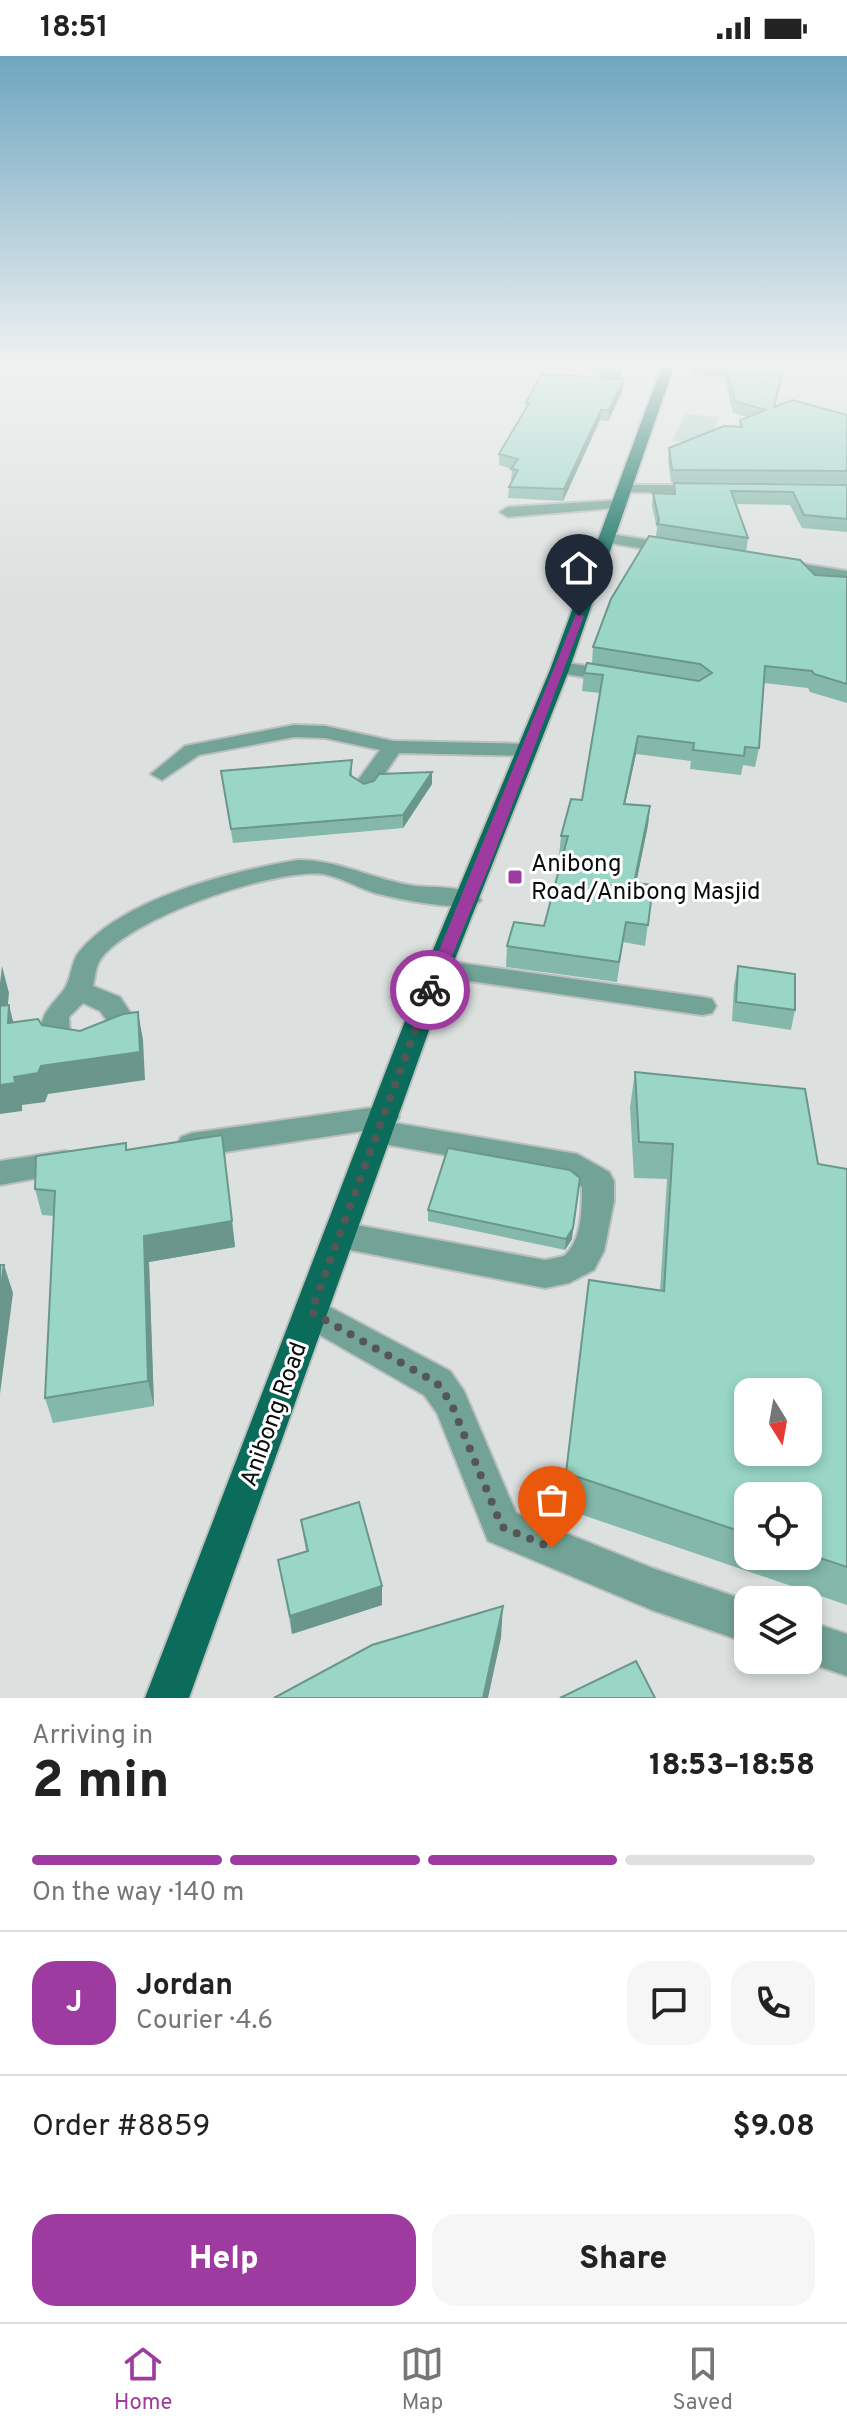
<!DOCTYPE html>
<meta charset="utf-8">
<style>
:root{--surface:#fff;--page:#f6f6f6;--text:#222;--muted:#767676;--line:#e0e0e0;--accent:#9d3ba1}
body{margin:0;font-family:Overpass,sans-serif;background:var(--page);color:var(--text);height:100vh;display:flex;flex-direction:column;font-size:30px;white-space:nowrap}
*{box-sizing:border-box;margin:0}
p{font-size:26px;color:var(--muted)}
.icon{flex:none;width:44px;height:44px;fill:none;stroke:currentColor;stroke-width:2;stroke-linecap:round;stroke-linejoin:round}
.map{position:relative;height:1642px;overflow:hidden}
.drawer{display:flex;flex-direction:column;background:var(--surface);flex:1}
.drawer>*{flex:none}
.needle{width:52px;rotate:169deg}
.fabs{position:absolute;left:734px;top:1322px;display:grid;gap:16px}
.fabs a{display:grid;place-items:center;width:88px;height:88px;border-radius:16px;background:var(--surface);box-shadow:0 4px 12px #0003;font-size:40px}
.pin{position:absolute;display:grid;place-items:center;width:68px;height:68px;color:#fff;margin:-82px -34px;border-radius:50% 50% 50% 0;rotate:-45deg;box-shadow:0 0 8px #0007}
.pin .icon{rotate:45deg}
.courier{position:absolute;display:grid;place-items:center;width:80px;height:80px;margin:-40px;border:6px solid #9d3ba1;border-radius:50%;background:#fff;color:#222;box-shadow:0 2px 10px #0007}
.summary em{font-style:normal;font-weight:800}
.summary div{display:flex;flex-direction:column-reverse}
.summary{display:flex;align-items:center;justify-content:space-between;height:136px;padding:0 32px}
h1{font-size:52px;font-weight:800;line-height:60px}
.bar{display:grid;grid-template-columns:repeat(4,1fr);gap:12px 8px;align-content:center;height:96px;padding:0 32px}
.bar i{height:10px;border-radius:6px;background:var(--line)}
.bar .on{background:var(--accent)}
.bar p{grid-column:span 4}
.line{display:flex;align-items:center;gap:20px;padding:0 32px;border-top:2px solid var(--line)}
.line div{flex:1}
.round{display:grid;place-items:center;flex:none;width:84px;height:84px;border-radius:24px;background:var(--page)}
.cta{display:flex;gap:16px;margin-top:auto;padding:16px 32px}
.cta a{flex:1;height:92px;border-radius:24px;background:var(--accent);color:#fff;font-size:32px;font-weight:800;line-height:92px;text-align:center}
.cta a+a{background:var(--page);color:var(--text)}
.status{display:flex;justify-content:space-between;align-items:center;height:56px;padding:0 40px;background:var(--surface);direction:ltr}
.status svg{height:22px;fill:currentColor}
.tab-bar{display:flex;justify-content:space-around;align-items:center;height:112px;border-top:2px solid var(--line);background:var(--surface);font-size:22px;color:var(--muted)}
.tab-bar a{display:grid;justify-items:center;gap:4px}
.tab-bar .on{color:var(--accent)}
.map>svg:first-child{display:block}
.green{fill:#afd2c8}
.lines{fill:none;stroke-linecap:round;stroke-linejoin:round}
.minor-casing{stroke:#bbbfbd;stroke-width:4}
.major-casing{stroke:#bbbfbd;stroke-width:4}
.minor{fill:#72a396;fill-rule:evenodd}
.major{fill:#0b6c5b;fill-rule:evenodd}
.wall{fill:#84b8aa;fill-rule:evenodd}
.shaded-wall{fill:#6b968b}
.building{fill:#99d6c6;stroke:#6b968b;stroke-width:2;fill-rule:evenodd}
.route{fill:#9d3ba1}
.done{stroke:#545756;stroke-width:8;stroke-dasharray:0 14.4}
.poi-dot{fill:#9d3ba1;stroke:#fff;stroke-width:3}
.labels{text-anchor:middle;stroke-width:6;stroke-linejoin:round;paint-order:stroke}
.poi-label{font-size:24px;fill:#0b0d0c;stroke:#fff;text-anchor:start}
.street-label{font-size:24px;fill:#0b0d0c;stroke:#fff}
</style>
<div class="status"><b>18:51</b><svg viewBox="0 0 49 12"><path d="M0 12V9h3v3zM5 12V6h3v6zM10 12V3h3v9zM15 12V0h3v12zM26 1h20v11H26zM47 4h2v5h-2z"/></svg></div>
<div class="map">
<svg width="847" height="1642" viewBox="0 0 847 1642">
<rect width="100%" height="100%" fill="#dce1df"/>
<path class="green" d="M686,358L719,361L708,388L672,385Z"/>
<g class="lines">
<defs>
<g id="minor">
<path d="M621,429H704L711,433L704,437L626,436L619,432Z"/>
<path d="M621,444L626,445V451L508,461L500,456L508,451Z"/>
<path d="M610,478L674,488L682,493L674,498L604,486L602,483Z"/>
<path d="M778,504L847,515V525L772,512V506Z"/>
<path d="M559,606L616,614L626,620L616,626L552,616V608Z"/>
<path d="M294,669L325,670L393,685L527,688L537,694L527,700L399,697L372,736L364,738L353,731L380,694L325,682L294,681L199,699L162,724L151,718L185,690Z"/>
<path d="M298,804C340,804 374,824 415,830C432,832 471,829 481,844C471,859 393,842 375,837C358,832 341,821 323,818C275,812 124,863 99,906C95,913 95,923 93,930L120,941L134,962L126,984L87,1000L49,993C33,965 46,956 63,935C72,924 70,907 79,896C123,842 232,815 298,804ZM83,947L100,955L106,963L104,971L84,980L70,978L69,961Z"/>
<path d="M438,904L702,941L712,943L716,950L712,957L702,959L429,919L425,913L429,907Z"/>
<path d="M384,1050L395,1053L399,1061L395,1067L577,1098L609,1116L614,1125V1145L604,1195L594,1214L569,1227L545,1232L340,1192L328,1188L324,1179L328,1170L340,1166L545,1204L564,1200C582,1185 582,1153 582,1131L569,1121L378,1087L367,1084L363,1075L192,1101L181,1097L177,1089L181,1081L192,1077Z"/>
<path d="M65,1095L76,1099L80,1107L76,1115L0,1129V1105Z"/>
<path d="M311,1241L450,1315L464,1335L516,1457L652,1512L748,1545V1587L652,1554L488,1485L437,1357L424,1339L299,1267L294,1256L299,1245Z"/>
<path d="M808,1565L847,1578V1620L800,1604H808Z"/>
</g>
<path id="major" d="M662,310H674L569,614L451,913L189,1642H145L425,913L550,614Z"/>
</defs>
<use href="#minor" class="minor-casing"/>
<use href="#major" class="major-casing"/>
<use href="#minor" class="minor"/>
<use href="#major" class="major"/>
</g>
<g class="wall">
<path d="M589,310H625L619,323L623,334L608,365L600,364L563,445L508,442L509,431L512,425H511L512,413L499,409V398L526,353V347L604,322Z"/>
<path d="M694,310H785L775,350L847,359V428L671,426L668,404L669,392L739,371L740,364L748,361L733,357L724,321L693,319Z"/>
<path d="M674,427L847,429V476L802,472L790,449L735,448L748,482L746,496L815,519L847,521V647L810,636L808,632L764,627L759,692L755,711L743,709L741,719L690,713L691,705L636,698L625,748L650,750L648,769L636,827L653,829L645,890L623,886L617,926L506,911L507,890L544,870L563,799H559L561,780L582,744L600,637L582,635L584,617L592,608L593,591L656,481L657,472L652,450L653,437L673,438Z"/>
<path d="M352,704V720L364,728H432L403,772L233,787L221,715Z"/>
<path d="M738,910L795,954L791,974L732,965L734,929Z"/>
<path d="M635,1016L818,1108L847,1113V1549L562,1452L589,1224L660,1235L667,1123L634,1122L630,1051ZM748,1440H808V1500H748Z"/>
<path d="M222,1079L235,1191L149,1206L154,1350L53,1367L45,1342L54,1160L42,1159L35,1133L128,1094Z"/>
<path d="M428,1154L572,1183L565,1194L428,1165Z"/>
<path d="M301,1464L382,1530V1549L292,1578L278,1504L306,1496Z"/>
</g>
<g class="shaded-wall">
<path d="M621,310H625L615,330L616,320Z"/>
<path d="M624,323L623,334L608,365L609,354Z"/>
<path d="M601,354L600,364L563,445L564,433Z"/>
<path d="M638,680L636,698L621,767L624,748Z"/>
<path d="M432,716V728L403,772V759Z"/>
<path d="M650,750L648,769L632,847L634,827Z"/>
<path d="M2,910L9,937L5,978L0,959V927Z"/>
<path d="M9,949L16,977L8,967Z"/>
<path d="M138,956L143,984L145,1024L48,1038L45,1046L22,1049V1055L0,1058V1029L14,1021L41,1010Z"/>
<path d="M222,1079L235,1191L149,1206L154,1350L148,1325L144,1180Z"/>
<path d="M580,1122L572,1183L565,1194L566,1183Z"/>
<path d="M4,1209L13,1237L0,1338V1237Z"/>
<path d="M382,1530V1549L292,1578L290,1560Z"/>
<path d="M503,1550L501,1582L488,1642H483Z"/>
</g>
<g class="building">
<path d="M603,310H621L616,320Z"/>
<path d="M726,310H784L774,351L792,344L847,359V415L672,414L669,392L724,370L742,371L740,364L766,354L735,345Z"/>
<path d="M541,318L624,323L609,354H601L564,433L509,431L518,414L511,413L518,403L499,398L529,347H526Z"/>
<path d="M674,427L847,429V463L804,459L793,436L731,435L748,482L657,468L659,464L653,437L675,438Z"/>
<path d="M649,480L800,504L815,519L847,521V628L814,618L812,615L765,610L759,692L745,691L744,700L693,694L694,687L638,680L624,748L650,750L634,827L653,829L648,869L626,866L619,906L507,890L514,866L544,870L568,780H561L571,743L582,744L603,619L584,617L587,607L699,625L712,617L700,608L593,591L611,543Z"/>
<path d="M352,704L350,719L364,728L374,725L379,718L432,716L403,759L231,773L221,715Z"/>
<path d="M738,910L795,918V954L736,946Z"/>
<path d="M9,949L8,967L38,963L42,969L80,975L123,958L138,956L140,996L41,1010L38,1017L14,1021L15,1027L0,1029V950Z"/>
<path d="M635,1016L805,1033L818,1108L847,1113V1511L808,1498V1440H748V1478L566,1417L589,1224L664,1235L673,1088L639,1086ZM748,1336H808V1396H748Z"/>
<path d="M222,1079L232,1165L144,1180L148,1325L45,1342L55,1135L35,1133L36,1100L126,1087V1094Z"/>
<path d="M448,1092L570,1114L580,1122L573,1172L566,1183L428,1154Z"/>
<path d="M0,1209H4L0,1237Z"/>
<path d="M359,1446L382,1530L290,1560L278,1504L308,1495L301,1464Z"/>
<path d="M503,1550L483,1642H274L372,1589Z"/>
<path d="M636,1605L655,1642H560Z"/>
</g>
<linearGradient id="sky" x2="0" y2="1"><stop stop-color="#6ea6c0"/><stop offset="0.57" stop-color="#eff2f1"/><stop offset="1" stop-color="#eff2f1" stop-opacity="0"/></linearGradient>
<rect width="847" height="540" fill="url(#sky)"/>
<path class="route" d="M576,558L584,560L492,803L438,934L425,938L423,934Z"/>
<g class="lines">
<path class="done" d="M430,934L311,1256L437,1327L451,1347L502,1471L552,1492"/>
</g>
<rect class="poi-dot" x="507" y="813" width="16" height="16" rx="4"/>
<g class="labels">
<g class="poi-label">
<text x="531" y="815">Anibong<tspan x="531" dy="28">Road/Anibong Masjid</tspan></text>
</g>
<g class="street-label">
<text transform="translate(273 1358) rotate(-70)" y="8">Anibong Road</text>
</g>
</g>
</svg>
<div class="fabs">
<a><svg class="needle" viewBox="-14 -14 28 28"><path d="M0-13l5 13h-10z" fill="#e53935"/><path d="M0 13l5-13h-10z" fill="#767676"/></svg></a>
<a><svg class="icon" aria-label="locate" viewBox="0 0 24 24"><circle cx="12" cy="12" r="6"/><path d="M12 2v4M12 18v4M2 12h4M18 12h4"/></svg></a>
<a><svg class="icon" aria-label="layers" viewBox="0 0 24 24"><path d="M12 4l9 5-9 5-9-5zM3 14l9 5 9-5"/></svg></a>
</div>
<div class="pin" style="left:552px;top:1492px;background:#ea580c"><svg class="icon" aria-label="bag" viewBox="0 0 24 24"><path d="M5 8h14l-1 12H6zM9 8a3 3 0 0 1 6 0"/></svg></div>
<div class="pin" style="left:579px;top:560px;background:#1f2937"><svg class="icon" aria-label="home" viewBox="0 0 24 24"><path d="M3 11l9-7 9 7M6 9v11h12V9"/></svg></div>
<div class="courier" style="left:430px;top:934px"><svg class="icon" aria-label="bike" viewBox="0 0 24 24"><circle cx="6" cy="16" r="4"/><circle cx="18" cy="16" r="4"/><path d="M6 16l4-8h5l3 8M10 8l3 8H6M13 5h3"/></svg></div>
</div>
<section class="drawer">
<div class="summary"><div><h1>2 min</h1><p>Arriving in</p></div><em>18:53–18:58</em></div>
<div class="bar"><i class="on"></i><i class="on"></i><i class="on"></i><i></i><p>On the way · 140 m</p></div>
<div class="line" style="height:144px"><b class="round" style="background:var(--accent);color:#fff">J</b><div><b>Jordan</b><p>Courier · 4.6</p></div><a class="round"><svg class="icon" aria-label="chat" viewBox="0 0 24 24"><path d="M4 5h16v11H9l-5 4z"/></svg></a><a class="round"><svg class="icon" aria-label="phone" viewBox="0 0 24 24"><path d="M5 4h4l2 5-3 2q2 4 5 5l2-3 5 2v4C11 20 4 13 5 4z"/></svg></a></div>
<div class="line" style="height:104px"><div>Order #8859</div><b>$9.08</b></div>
<div class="cta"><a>Help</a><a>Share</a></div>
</section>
<nav class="tab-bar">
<a class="on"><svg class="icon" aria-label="home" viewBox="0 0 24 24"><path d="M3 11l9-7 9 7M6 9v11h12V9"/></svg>Home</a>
<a><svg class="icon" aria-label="map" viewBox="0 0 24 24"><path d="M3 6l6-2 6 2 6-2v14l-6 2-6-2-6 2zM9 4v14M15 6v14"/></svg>Map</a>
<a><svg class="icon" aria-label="saved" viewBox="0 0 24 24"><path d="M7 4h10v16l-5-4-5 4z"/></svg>Saved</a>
</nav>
